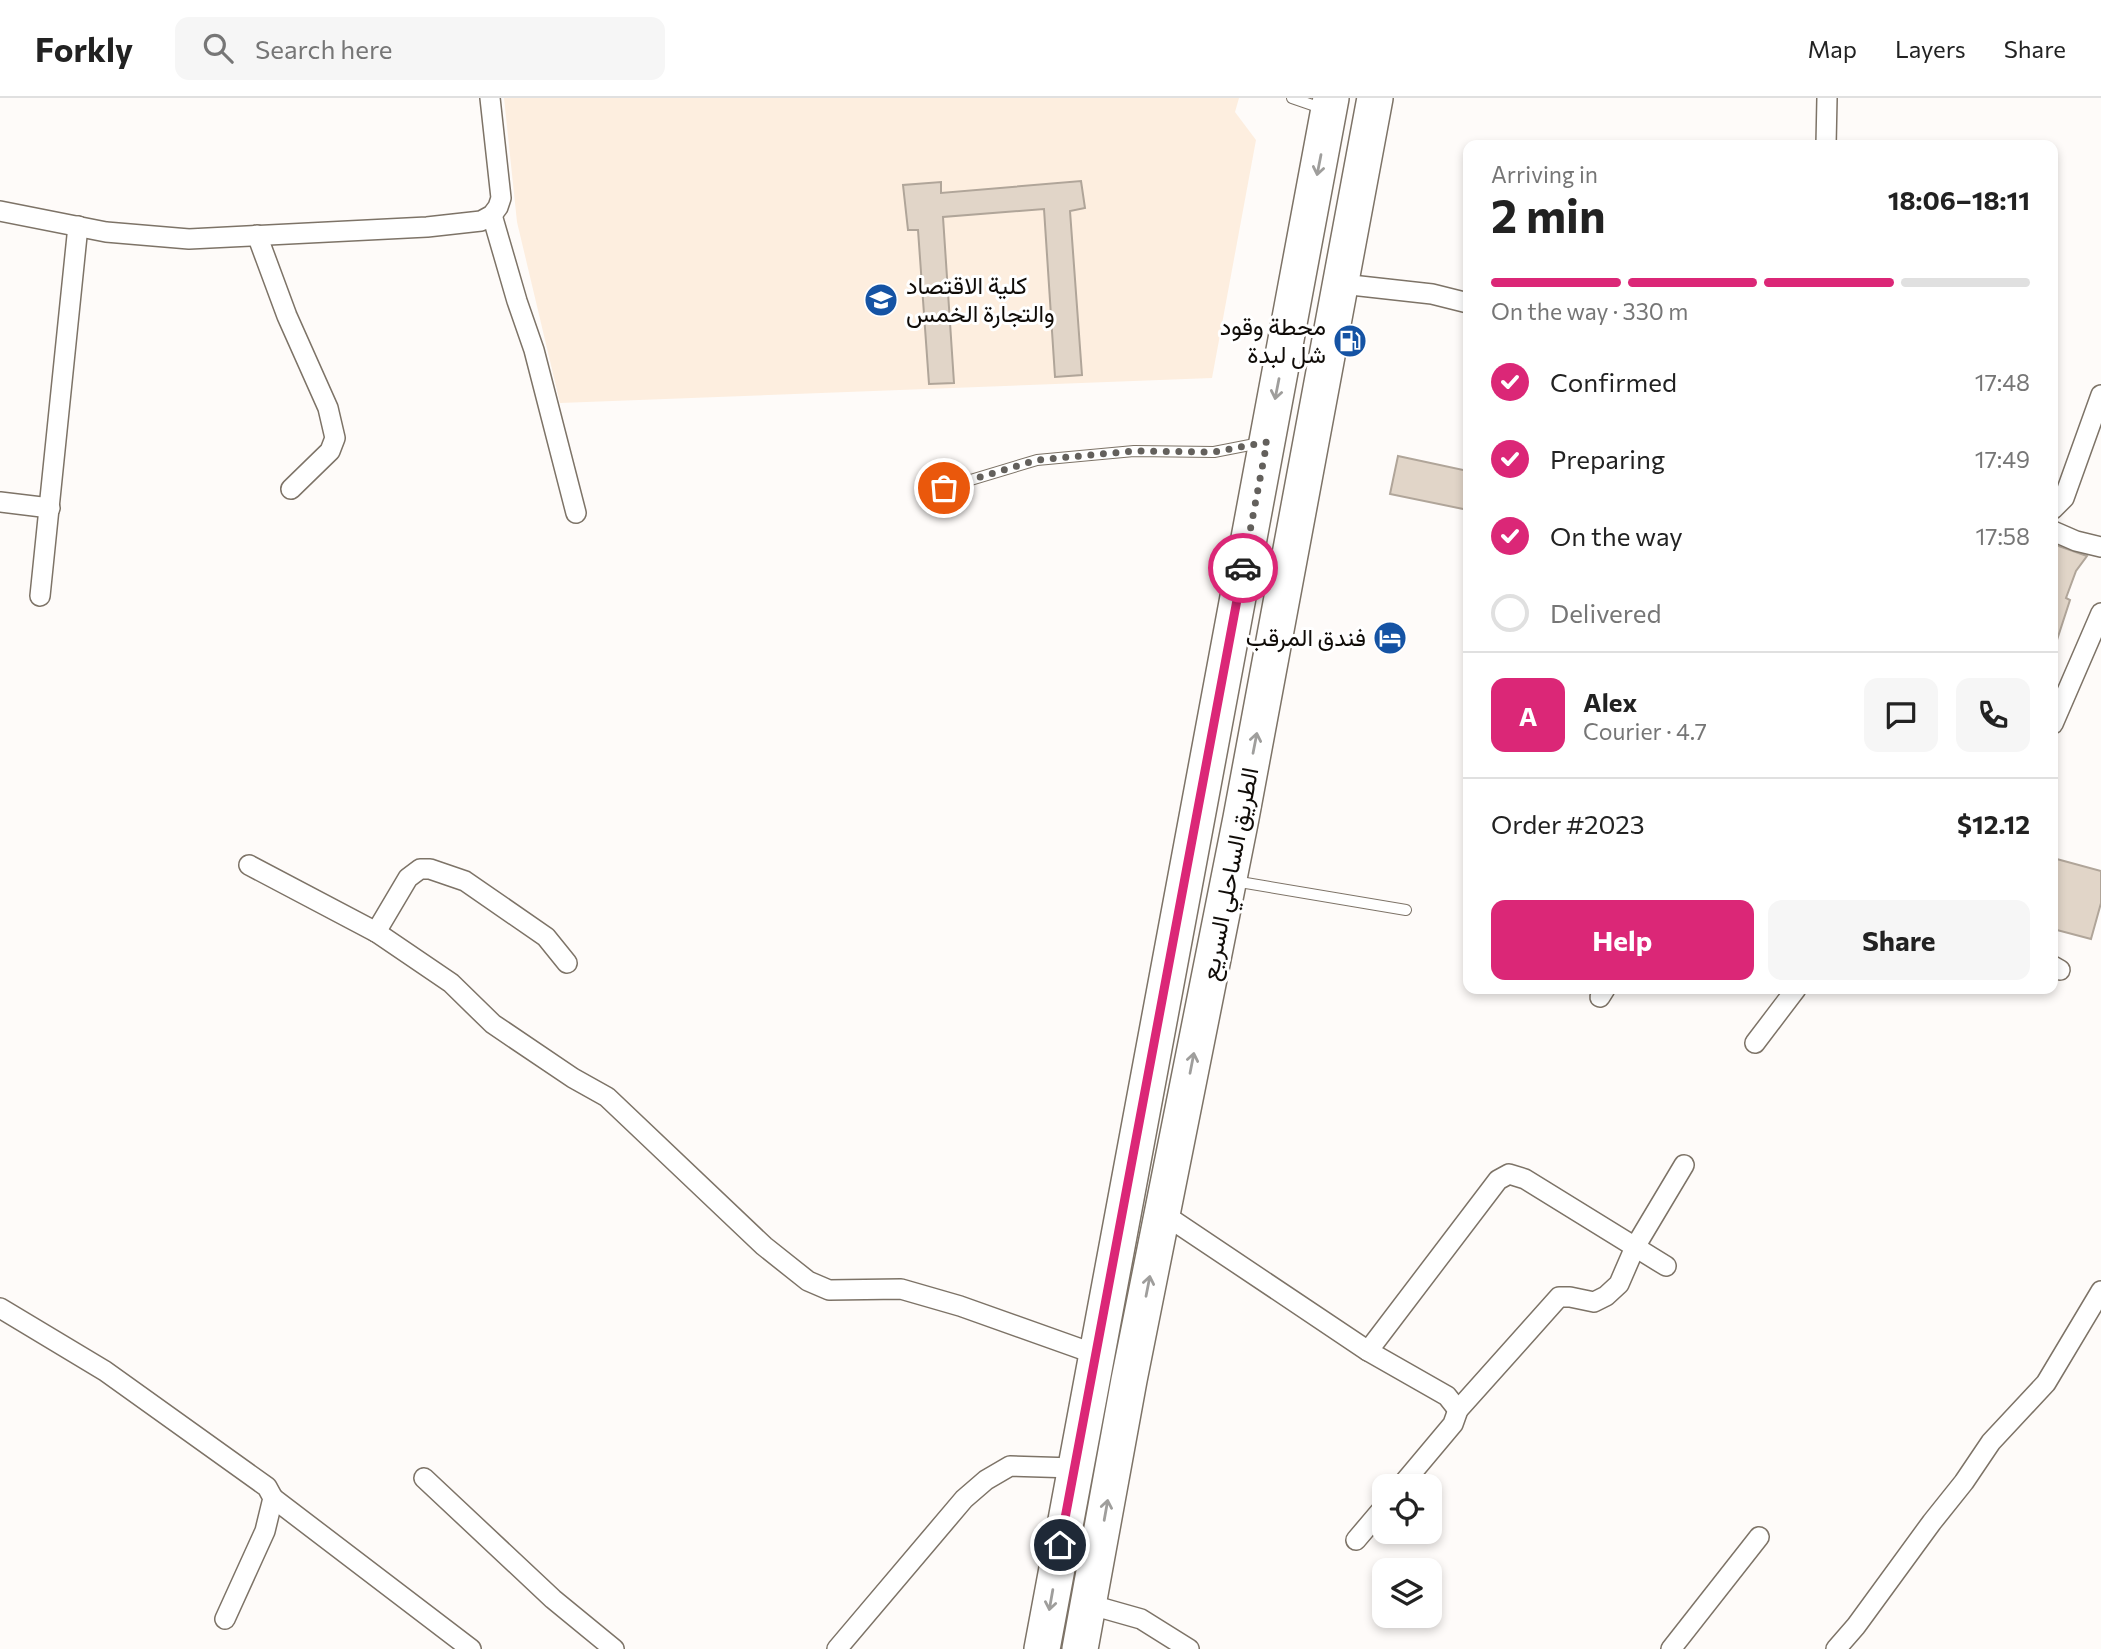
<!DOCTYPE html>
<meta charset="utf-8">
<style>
:root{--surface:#fff;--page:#f6f6f6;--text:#222;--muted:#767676;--line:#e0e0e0;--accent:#db2777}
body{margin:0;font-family:Commissioner,Vazirmatn,sans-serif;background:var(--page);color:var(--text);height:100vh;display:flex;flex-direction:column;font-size:26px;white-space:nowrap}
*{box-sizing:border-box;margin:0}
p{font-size:23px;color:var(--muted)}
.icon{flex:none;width:38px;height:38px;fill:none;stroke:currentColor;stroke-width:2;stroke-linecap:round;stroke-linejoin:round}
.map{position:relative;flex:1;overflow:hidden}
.panel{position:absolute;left:1463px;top:42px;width:595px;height:854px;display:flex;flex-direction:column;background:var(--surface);border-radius:14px;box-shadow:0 4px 10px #0003}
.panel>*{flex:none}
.fabs{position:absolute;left:1372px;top:1376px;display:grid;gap:14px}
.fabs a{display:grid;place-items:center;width:70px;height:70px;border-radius:14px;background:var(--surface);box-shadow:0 4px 10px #0003;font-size:35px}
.pin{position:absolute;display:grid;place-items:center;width:60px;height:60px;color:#fff;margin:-30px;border:4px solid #fff;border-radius:50%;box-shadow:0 2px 7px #0007}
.courier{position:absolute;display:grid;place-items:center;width:70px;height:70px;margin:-35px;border:5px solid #db2777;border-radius:50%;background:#fff;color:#222;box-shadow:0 2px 9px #0007}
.head em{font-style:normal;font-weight:700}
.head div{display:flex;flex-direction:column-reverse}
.head{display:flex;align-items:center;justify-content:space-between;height:119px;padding:0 28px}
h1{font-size:46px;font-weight:700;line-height:52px}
.bar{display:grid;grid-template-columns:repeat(4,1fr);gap:10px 7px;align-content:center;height:84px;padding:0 28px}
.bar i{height:9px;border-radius:5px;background:var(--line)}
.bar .selected{background:var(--accent)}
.bar p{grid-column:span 4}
.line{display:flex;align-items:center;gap:18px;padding:0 28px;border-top:2px solid var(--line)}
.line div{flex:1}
.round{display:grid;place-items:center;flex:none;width:74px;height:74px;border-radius:14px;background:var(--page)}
ol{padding:0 28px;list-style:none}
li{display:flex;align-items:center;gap:21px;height:77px}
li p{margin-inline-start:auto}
li .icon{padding:7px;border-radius:50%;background:var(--accent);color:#fff;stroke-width:4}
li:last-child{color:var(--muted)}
li i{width:38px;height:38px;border:4px solid var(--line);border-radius:50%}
.action{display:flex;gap:14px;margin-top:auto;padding:14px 28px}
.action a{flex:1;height:80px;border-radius:14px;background:var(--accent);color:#fff;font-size:28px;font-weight:700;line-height:80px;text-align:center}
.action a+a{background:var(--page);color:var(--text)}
header{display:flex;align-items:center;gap:42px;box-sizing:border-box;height:98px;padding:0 35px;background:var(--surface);border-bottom:2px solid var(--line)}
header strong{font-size:33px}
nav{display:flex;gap:38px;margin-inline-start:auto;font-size:24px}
.search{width:490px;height:63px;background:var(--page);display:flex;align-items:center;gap:18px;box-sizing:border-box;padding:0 24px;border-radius:14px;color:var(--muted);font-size:26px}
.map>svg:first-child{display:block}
.built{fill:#fdeedf}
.building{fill:#e1d5c8;stroke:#b0a599;stroke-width:2}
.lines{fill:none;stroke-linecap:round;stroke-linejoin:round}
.lane-casing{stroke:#7d7367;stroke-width:12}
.street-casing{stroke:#7d7367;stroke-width:22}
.highway-casing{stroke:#7d7367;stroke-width:38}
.lane{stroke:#fff;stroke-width:10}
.street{stroke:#fff;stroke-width:19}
.highway{stroke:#fff;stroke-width:35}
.oneway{stroke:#9f9e9c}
.done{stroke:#63605c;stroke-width:7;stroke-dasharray:0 12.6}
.route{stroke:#db2777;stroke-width:9}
.labels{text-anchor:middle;stroke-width:6;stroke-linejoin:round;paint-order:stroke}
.poi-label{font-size:24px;fill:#100c08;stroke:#fff;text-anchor:end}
.street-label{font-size:24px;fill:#100c08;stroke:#fff}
</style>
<header>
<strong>Forkly</strong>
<div class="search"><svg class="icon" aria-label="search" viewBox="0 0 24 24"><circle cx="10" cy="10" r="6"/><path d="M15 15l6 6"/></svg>Search here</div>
<nav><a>Map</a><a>Layers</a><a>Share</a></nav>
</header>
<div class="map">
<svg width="2101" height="1551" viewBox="0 0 2101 1551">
<rect width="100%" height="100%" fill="#fefbf9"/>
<path class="built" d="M504,0H1239L1235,14L1256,42L1212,280L560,305L517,124Z"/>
<g class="building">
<path d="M1081,83L1085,110L1070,113L1082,277L1055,279L1044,111L943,119L954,285L929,286L918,132H908L903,87L941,84V95Z"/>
<path d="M1398,358L1468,373V412L1390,396Z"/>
<path d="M2053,446L2087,458L2076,473L2066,500L2070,502L2056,545L2053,544Z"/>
<path d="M2053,760L2101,773V805L2091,841L2053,831Z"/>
</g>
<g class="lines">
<defs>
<g id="lane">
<path d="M1292,0L1324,11"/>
<path d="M944,390L1037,362L1134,353L1214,354L1260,345"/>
<path d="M1234,783L1406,812"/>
</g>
<g id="street">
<path d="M1826,47L1827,0"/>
<path d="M0,113L106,134L189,141L427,129L481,123L492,117L498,109L501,100L490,0"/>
<path d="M492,117L517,203L534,252L576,415"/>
<path d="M257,137L287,218L328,310L335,340L330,353L291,391"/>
<path d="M1342,186L1432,196L1468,205"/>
<path d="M0,404L50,410"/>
<path d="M2053,411L2064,400L2101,297"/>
<path d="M2053,433L2076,443L2101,449"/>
<path d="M40,498L78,128"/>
<path d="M2053,626L2101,515"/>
<path d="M249,767L376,834L451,885L493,926L573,980L607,999L764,1148L808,1183L829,1192L901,1191L960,1208L1095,1256"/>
<path d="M376,834L408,780L420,771H430L465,783L546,839L567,865"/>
<path d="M2053,868L2060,872"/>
<path d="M1600,899L1605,891"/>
<path d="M1755,945L1796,891"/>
<path d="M1162,1115L1368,1253L1447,1298L1458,1312"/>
<path d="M0,1210L105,1273L267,1389L273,1400L265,1433L225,1521"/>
<path d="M1368,1253L1498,1082L1509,1076L1525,1081L1666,1168"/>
<path d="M424,1380L553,1501L614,1551"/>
<path d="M1401,1388L1453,1326L1458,1312L1559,1199H1570L1594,1204L1606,1198L1619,1186L1635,1149L1684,1067"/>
<path d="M273,1400L471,1551"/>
<path d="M1356,1442L1384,1409"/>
<path d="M1088,1506L1141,1521L1189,1551"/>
<path d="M837,1551L964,1401L986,1382L1010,1368L1074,1370"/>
<path d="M1671,1551L1759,1439"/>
<path d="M1836,1551L1856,1528L1932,1424L1964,1384L1991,1344L2046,1285L2101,1193"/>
</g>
<g id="highway">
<path d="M1042,1551L1331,0"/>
<path d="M1080,1551L1129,1282L1241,720L1375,0"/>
</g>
</defs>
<use href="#lane" class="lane-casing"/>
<use href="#street" class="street-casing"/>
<use href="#highway" class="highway-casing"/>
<use href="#lane" class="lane"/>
<use href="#street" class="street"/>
<use href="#highway" class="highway"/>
</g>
<defs><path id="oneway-shaft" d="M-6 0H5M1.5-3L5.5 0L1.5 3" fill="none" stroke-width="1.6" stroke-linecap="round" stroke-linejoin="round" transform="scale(1.75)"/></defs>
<g class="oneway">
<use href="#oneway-shaft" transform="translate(1319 67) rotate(101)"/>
<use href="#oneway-shaft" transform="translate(1277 291) rotate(101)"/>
<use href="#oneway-shaft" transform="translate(1255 645) rotate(-79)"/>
<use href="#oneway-shaft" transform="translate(1192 965) rotate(-79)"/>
<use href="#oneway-shaft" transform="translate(1148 1188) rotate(-79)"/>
<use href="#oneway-shaft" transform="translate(1106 1412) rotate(-80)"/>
<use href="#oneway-shaft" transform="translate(1051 1502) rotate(100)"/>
</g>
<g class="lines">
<path class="done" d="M944,390L1037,362L1134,353L1214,354L1267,344L1243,470"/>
<path class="route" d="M1060,1447L1243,470"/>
</g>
<defs>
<symbol id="university-disc" viewBox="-11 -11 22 22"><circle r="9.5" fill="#1553a4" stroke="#fff"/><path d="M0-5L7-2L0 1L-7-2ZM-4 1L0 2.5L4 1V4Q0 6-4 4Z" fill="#fff"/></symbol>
<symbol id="fuel-disc" viewBox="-11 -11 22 22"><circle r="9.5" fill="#1553a4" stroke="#fff"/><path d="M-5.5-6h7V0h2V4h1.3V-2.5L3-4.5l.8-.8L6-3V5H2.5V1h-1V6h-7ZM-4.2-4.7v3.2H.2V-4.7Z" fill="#fff"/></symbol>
<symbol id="hotel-disc" viewBox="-11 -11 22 22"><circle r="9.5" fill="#1553a4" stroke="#fff"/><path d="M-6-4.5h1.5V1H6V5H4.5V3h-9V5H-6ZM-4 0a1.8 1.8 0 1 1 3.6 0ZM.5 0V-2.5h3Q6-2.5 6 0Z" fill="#fff"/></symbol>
</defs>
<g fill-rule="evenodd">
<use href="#university-disc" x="862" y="183" width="38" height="38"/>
<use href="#fuel-disc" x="1331" y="224" width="38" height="38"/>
<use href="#hotel-disc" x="1371" y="521" width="38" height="38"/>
</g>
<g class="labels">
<g class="poi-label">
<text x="906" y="196" text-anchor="start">كلية الاقتصاد<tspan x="906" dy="28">والتجارة الخمس</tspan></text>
<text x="1326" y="237">محطة وقود<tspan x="1326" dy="28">شل لبدة</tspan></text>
<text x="1366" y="548">فندق المرقب</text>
</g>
<g class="street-label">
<text transform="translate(1230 776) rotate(-79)" y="8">الطريق الساحلي السريع</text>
</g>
</g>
</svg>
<div class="fabs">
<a><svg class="icon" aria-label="locate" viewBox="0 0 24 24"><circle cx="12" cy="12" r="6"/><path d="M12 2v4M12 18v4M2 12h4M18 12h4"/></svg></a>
<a><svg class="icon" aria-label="layers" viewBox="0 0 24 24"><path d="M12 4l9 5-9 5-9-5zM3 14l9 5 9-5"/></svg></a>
</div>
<div class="pin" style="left:944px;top:390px;background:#ea580c"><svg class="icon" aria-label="bag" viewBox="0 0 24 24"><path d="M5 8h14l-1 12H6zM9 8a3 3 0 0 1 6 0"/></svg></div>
<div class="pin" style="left:1060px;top:1447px;background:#1f2937"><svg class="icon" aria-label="home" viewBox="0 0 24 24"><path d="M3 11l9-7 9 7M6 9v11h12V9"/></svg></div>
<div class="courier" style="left:1243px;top:470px"><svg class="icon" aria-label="car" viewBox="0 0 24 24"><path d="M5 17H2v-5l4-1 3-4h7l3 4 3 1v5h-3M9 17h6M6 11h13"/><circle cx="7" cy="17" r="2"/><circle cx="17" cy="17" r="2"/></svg></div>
<section class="panel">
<div class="head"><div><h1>2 min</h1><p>Arriving in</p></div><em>18:06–18:11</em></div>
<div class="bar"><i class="selected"></i><i class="selected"></i><i class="selected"></i><i></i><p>On the way · 330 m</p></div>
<ol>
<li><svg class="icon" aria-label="check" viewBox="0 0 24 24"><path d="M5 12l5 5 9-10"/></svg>Confirmed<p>17:48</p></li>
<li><svg class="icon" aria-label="check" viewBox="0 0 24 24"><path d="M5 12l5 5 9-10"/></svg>Preparing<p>17:49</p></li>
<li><svg class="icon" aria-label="check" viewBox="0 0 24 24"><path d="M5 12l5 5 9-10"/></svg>On the way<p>17:58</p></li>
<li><i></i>Delivered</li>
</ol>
<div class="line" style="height:126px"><b class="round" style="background:var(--accent);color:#fff">A</b><div><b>Alex</b><p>Courier · 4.7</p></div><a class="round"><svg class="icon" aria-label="chat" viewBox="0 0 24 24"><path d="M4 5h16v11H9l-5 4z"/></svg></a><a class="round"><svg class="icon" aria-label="phone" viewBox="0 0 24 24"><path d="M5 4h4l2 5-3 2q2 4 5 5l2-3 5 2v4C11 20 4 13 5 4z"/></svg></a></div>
<div class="line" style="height:91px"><div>Order #2023</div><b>$12.12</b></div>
<div class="action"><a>Help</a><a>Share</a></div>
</section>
</div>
